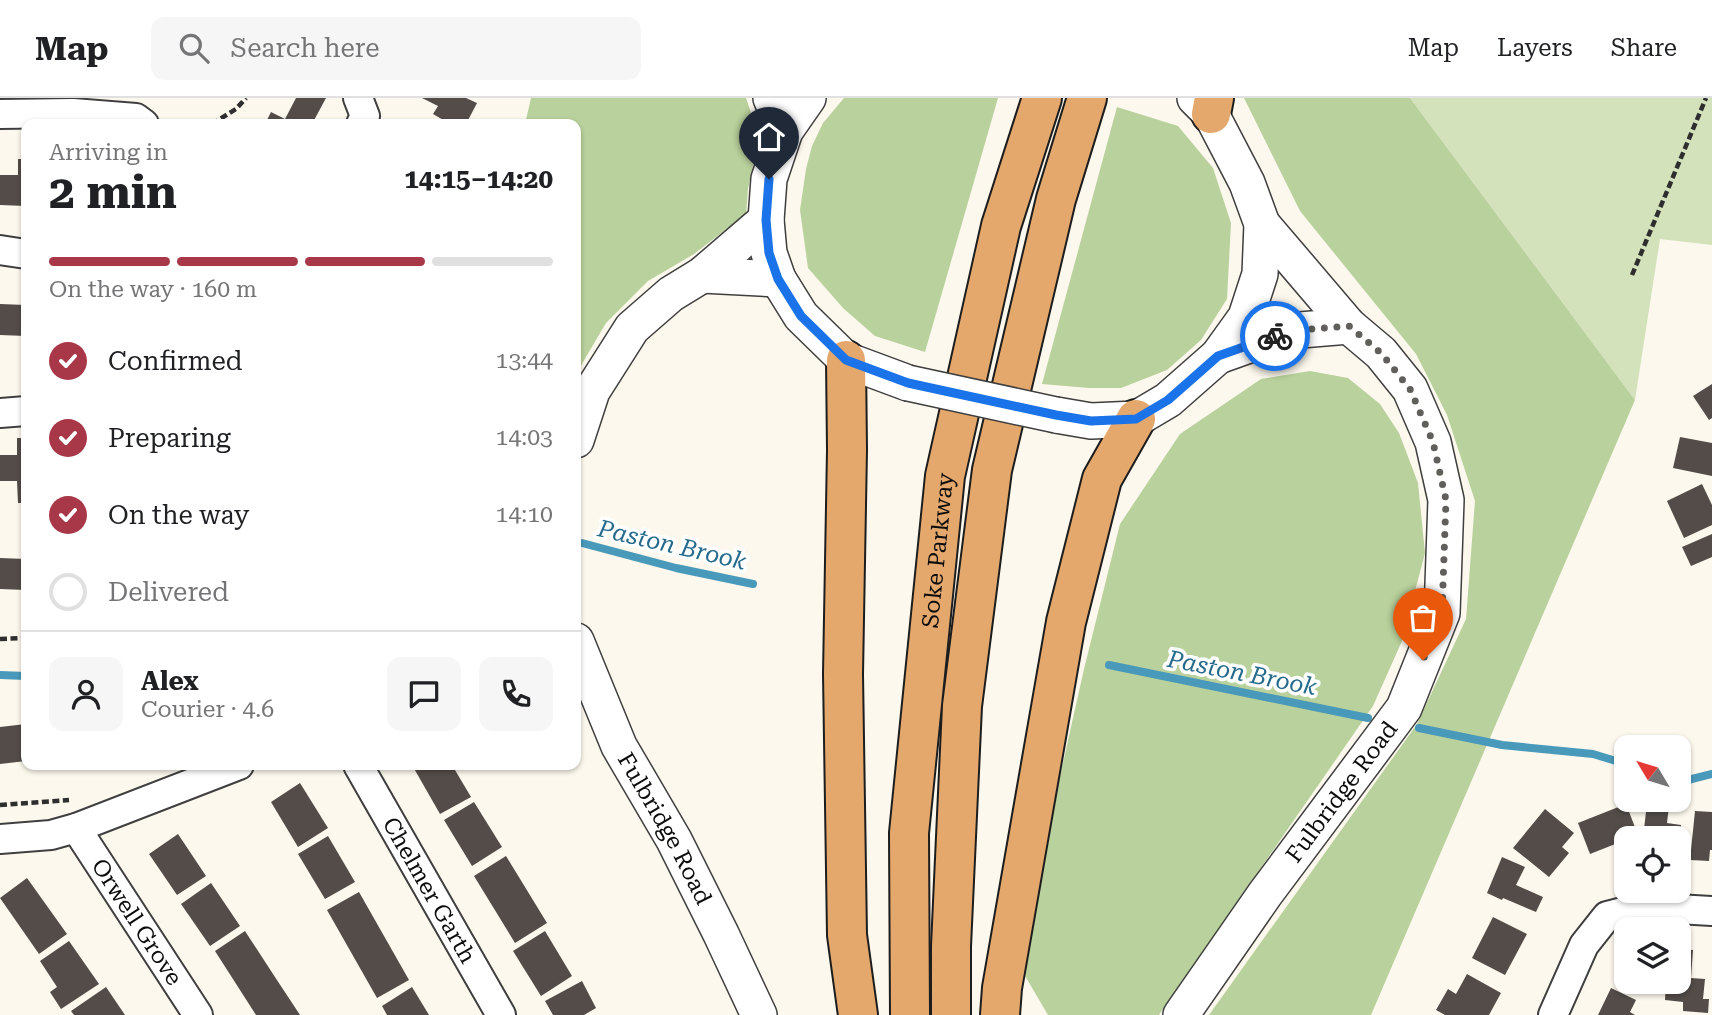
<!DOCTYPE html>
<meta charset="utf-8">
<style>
:root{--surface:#fff;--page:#f6f6f6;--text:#202124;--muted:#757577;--line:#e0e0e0;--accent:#a83748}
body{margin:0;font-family:"Roboto Serif",serif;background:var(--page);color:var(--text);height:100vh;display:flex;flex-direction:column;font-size:26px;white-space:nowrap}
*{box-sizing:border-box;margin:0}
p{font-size:23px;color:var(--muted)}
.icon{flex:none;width:38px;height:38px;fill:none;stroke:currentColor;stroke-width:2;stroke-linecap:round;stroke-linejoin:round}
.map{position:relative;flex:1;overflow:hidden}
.drawer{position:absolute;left:21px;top:21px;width:560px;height:651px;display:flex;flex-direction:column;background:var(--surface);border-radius:14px;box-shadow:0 2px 5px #0004}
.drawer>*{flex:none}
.needle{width:46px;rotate:308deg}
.buttons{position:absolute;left:1614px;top:637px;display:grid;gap:14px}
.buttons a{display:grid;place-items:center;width:77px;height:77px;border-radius:14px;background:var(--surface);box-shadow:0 2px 5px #0004;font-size:35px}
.pin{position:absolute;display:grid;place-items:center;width:60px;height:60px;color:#fff;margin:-72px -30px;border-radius:50% 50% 50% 0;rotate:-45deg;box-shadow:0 0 7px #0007}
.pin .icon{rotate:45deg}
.courier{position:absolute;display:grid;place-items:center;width:70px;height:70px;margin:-35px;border:5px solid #1a73e8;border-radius:50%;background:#fff;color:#222;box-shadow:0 2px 9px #0007}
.headline em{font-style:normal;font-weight:700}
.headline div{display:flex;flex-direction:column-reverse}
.headline{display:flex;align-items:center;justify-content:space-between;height:119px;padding:0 28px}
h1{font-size:46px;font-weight:700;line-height:52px}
.bar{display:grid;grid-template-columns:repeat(4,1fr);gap:10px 7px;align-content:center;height:84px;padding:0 28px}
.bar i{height:9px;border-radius:5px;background:var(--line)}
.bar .current{background:var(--accent)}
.bar p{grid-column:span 4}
.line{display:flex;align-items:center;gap:18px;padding:0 28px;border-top:2px solid var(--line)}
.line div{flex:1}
.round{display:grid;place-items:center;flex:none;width:74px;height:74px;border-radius:14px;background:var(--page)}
ol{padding:0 28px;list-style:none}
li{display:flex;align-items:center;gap:21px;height:77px}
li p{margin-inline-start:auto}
li .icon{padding:7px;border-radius:50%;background:var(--accent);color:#fff;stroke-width:4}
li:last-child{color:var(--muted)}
li i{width:38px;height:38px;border:4px solid var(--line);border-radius:50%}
header{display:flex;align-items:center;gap:42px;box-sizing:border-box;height:98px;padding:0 35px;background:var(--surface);border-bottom:2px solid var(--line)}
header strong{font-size:33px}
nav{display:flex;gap:38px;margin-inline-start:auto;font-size:24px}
.search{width:490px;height:63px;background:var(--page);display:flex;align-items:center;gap:18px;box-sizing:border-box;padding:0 24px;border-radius:14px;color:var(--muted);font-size:26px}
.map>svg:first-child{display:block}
.green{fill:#d3e2bb}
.forest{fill:#b9d19c}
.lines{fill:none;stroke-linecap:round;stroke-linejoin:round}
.stream{stroke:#4999ba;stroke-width:8}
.building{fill:#534c49}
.minor-casing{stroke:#3f3f3f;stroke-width:32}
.tertiary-casing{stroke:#3f3f3f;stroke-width:38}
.trunk-casing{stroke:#1d1d1d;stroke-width:42}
.path{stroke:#2e2e2e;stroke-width:4.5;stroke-dasharray:7 3.5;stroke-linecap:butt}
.minor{stroke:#fff;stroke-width:28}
.tertiary{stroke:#fff;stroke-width:35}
.trunk{stroke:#e4a86d;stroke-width:38}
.tertiary-bridge-casing{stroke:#3f3f3f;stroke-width:38;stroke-linecap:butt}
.tertiary-bridge{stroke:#fff;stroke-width:35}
.done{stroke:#605f5b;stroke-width:7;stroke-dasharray:0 12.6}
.route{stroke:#1a73e8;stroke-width:9}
.labels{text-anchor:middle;stroke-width:7;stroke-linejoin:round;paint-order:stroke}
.street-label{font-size:23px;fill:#0c0c0c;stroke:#fff}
.water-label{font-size:24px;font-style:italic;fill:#266a8c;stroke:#fff}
</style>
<header>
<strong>Map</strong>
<div class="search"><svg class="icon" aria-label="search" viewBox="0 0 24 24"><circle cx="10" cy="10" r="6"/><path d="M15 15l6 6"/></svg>Search here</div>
<nav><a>Map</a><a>Layers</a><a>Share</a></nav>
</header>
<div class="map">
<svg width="1712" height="917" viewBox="0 0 1712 917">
<rect width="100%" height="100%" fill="#fcf8ed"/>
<path class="green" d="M1410,0H1712V147L1660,141L1635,302Z"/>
<g class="forest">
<path d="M531,0H746L759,38L748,91L746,116L694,156L648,183L606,225L576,276V26H525Z"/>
<path d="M844,0H998L925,254L875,238L843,210L808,170L800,112L806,71L812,48L823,25Z"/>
<path d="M1244,0H1410L1635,302L1371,917H1209L1417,626L1466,521L1475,403L1447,317L1416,256L1300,113Z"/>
<path d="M1117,9L1178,28L1213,70L1231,125L1227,201L1201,242L1167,272L1121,290H1089L1042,286Z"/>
<path d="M1310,273L1348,280L1380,306L1399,335L1418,385L1425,455L1402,543L1373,608L1159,917H1048L1018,866L1084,571L1120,426L1180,336L1261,281Z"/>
</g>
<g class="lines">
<g class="stream">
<path d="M582,445L676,470L753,486"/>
<path d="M1109,567L1368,620"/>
<path d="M0,577L26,578"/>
<path d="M1419,630L1502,647L1593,656L1626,666"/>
<path d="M1678,681L1684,683L1712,676"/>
</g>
</g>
<g class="building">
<path d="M296,0H326L312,26H265L271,14L285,21Z"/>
<path d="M422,0H466L477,5L466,26H444L445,23L433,16L438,8Z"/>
<path d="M18,61H26V108L0,107V77H18Z"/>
<path d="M0,206L26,207V238L0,237Z"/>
<path d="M1712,286V320L1709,322L1693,298Z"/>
<path d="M1680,339L1712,345V378L1673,370Z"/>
<path d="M17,340H26V405H18L17,383H0V357H17Z"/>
<path d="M1702,386L1712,407V427L1684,440L1667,403Z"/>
<path d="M1712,436V459L1691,468L1682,449Z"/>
<path d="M0,460L26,461V492L0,491Z"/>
<path d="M26,626V663L0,666V629Z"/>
<path d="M412,667H452L471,699L440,716Z"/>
<path d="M300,685L328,730L298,749L271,704Z"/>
<path d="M474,704L502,749L472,768L444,722Z"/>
<path d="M1647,705L1669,708L1667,725L1681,727L1680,740H1643Z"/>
<path d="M1626,706L1638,737L1590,756L1578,725Z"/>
<path d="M1545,711L1574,735L1562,749L1569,755L1549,779L1513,750Z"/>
<path d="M1695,713L1712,714V752H1710L1709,763L1690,762Z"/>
<path d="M178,736L206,778L177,797L149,756Z"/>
<path d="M328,738L355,784L325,801L298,756Z"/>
<path d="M506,758L547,825L515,845L474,778Z"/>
<path d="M1502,759L1525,769L1516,787L1543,799L1536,814L1503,800L1502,802L1487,795Z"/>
<path d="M27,780L67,836L39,856L0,800Z"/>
<path d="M211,785L240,828L210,848L181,806Z"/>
<path d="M359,794L409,882L377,900L327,812Z"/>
<path d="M1493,819L1527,836L1505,877L1472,860Z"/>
<path d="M245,833L273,876L300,917H256L215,853Z"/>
<path d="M545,833L572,878L541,898L513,853Z"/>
<path d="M69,843L99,886L61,911L50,894L57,889L40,863Z"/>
<path d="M1678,851L1693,852L1691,880L1705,881L1703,901H1709L1708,915L1683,913V904L1665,902L1666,884H1678Z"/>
<path d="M1624,861H1626V884H1656L1654,894L1620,888Z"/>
<path d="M1467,876L1501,895L1489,917H1445L1436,912L1448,891L1456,896Z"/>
<path d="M582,883L596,910L584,917H553L545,903Z"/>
<path d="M106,889L125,917H74L71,913Z"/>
<path d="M412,889L429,917H387L382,908Z"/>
<path d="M1611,890L1636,902L1630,914L1635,917H1598Z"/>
</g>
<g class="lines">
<defs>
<g id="minor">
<path d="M358,0L365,18L361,26"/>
<path d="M0,16L73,15L136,20L144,26"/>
<path d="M0,152L26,156"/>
<path d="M0,315L26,313"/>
<path id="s1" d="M358,667L501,917"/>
<path id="s2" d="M76,730L198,917"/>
<path d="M0,741L51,737L76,730L239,667"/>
<path d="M1553,917L1584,847L1607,818L1642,809L1712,813"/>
</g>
<g id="tertiary">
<path d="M771,0L785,33"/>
<path d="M808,0L785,33L769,81L766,122L769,155L778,181L801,218L846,262L908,285"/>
<path d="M702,177L778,181"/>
<path d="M1218,258L1288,233L1349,228"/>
<path d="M1056,317L1091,323L1136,321L1168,302L1218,258L1246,219L1260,176L1262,126L1247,85L1211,16L1195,0"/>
<path d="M576,342L592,293L632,230L671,196L702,177L766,122"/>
<path id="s3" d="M576,543L619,648L674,742L721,836L759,917"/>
<path id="s4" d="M1181,917L1265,796L1404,610L1442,515L1446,402L1433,344L1410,291L1381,255L1349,228L1262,126"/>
</g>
<g id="trunk">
<path d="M1211,16L1214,0"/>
<path d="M846,262L847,352L843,576L847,837L858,917"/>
<path id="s5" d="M910,917L909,735L945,378L1001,128L1042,0"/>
<path d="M951,917V848L962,608L992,372L1056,101L1087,0"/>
<path d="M1000,917L1002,890L1066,524L1102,381L1136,321"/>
</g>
</defs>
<use href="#minor" class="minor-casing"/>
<use href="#tertiary" class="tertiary-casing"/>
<use href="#trunk" class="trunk-casing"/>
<g class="path">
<path d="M212,26L236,11L246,0"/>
<path d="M1632,177L1706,0"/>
<path d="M0,541L26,540"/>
<path d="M0,707L69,702"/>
</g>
<use href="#minor" class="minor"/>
<use href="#tertiary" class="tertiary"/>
<use href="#trunk" class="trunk"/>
<defs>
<path id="tertiary-bridge" d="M908,285L1056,317"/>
</defs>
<use href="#tertiary-bridge" class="tertiary-bridge-casing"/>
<use href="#tertiary-bridge" class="tertiary-bridge"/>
</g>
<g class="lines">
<path class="done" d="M1275,238L1288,233L1349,228L1381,255L1410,291L1433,344L1446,402L1442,515L1423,562"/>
<path class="route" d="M769,81L766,122L769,155L778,181L801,218L846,262L908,285L1056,317L1091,323L1136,321L1168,302L1218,258L1275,238"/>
</g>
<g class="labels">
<g class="street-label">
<text dy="8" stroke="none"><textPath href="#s5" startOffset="466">Soke Parkway</textPath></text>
<text dy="8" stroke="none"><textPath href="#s4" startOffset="275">Fulbridge Road</textPath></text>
<text dy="8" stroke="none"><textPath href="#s3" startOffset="208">Fulbridge Road</textPath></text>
<text dy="8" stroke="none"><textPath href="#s1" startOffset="144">Chelmer Garth</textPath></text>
<text dy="8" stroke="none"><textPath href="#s2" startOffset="112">Orwell Grove</textPath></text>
</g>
<g class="water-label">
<text transform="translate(672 447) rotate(13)" y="8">Paston Brook</text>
<text transform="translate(1242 575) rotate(11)" y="8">Paston Brook</text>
</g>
</g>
</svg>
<div class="buttons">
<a><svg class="needle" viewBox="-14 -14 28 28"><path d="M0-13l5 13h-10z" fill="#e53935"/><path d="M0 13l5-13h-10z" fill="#757577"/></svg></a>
<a><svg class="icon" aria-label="locate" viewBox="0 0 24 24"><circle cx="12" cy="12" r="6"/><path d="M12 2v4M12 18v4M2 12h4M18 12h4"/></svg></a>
<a><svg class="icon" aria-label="layers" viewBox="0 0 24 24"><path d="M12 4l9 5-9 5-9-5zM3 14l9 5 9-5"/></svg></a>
</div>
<div class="pin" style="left:1423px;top:562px;background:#ea580c"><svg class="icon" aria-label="bag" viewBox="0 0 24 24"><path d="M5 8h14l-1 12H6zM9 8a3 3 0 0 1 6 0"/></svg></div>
<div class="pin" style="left:769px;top:81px;background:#1f2937"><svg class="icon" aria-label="home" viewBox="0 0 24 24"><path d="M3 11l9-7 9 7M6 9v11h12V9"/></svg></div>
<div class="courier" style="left:1275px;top:238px"><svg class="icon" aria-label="bike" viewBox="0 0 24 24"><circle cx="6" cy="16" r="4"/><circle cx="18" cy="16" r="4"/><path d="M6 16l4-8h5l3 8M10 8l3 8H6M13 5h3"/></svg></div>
<section class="drawer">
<div class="headline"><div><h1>2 min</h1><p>Arriving in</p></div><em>14:15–14:20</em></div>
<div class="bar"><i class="current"></i><i class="current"></i><i class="current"></i><i></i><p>On the way · 160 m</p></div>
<ol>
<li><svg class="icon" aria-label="check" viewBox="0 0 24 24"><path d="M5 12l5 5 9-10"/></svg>Confirmed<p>13:44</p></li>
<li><svg class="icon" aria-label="check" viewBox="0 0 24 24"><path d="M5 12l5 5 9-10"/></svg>Preparing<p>14:03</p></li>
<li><svg class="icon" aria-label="check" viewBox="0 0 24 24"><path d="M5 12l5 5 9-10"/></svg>On the way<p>14:10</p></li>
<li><i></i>Delivered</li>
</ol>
<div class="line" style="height:126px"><a class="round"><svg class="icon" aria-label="person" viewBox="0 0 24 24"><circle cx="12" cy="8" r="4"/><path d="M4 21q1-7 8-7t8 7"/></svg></a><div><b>Alex</b><p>Courier · 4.6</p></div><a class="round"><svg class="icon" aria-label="chat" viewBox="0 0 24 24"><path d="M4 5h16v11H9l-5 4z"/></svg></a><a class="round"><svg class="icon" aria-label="phone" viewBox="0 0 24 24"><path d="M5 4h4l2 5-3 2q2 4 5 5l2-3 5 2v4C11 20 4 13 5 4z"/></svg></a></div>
</section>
</div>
